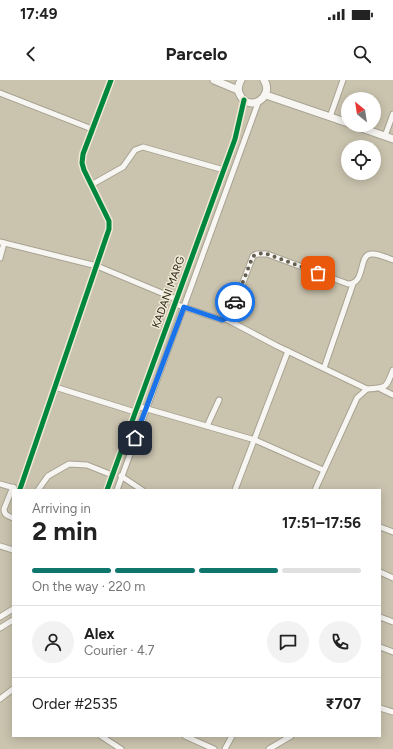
<!DOCTYPE html>
<meta charset="utf-8">
<style>
:root{--surface:#fff;--page:#f2f2f2;--text:#222;--muted:#767676;--line:#e0e0e0;--accent:#0f766e}
body{margin:0;font-family:Figtree,sans-serif;background:var(--page);color:var(--text);height:100vh;display:flex;flex-direction:column;font-size:15px;white-space:nowrap}
*{box-sizing:border-box;margin:0}
p{font-size:13px;color:var(--muted)}
.icon{flex:none;width:22px;height:22px;fill:none;stroke:currentColor;stroke-width:2;stroke-linecap:round;stroke-linejoin:round}
.map{position:relative;flex:1;overflow:hidden}
.sheet{position:absolute;left:12px;top:409px;width:369px;height:248px;display:flex;flex-direction:column;background:var(--surface);border-radius:0px;box-shadow:0 2px 10px #0003}
.sheet>*{flex:none}
.needle{width:26px;rotate:330deg}
.tools{position:absolute;left:341px;top:12px;display:grid;gap:8px}
.tools a{display:grid;place-items:center;width:40px;height:40px;border-radius:50%;background:var(--surface);box-shadow:0 2px 10px #0003;font-size:20px}
.pin{position:absolute;display:grid;place-items:center;width:34px;height:34px;color:#fff;margin:-17px;border-radius:8px;box-shadow:0 2px 6px #0006}
.courier{position:absolute;display:grid;place-items:center;width:40px;height:40px;margin:-20px;border:3px solid #1a73e8;border-radius:50%;background:#fff;color:#222;box-shadow:0 1px 5px #0007}
.head em{font-style:normal;font-weight:700}
.head div{display:flex;flex-direction:column-reverse}
.head{display:flex;align-items:center;justify-content:space-between;height:68px;padding:0 20px}
h1{font-size:26px;font-weight:700;line-height:30px}
.bar{display:grid;grid-template-columns:repeat(4,1fr);gap:6px 4px;align-content:center;height:48px;padding:0 20px}
.bar i{height:5px;border-radius:3px;background:var(--line)}
.bar .on{background:var(--accent)}
.bar p{grid-column:span 4}
.line{display:flex;align-items:center;gap:10px;padding:0 20px;border-top:1px solid var(--line)}
.line div{flex:1}
.round{display:grid;place-items:center;flex:none;width:42px;height:42px;border-radius:21px;background:var(--page)}
.status{display:flex;justify-content:space-between;align-items:center;height:28px;padding:0 20px;background:var(--surface);direction:ltr}
.status svg{height:11px;fill:currentColor}
header{display:flex;justify-content:space-between;align-items:center;height:52px;padding:0 20px;background:var(--surface);font-size:18px;font-weight:700}
.map>svg:first-child{display:block}
.lines{fill:none;stroke-linecap:round;stroke-linejoin:round}
.street-casing{stroke:#a8a392;stroke-width:7}
.secondary-casing{stroke:#a8a392;stroke-width:9}
.street{stroke:#f7f6f3;stroke-width:5}
.secondary{stroke:#f7f6f3;stroke-width:7}
.cycleway-casing{stroke:#f0e9d6;stroke-width:8}
.cycleway{stroke:#00873e;stroke-width:5}
.done{stroke:#645e4e;stroke-width:4;stroke-dasharray:0 7.2}
.route{stroke:#1a73e8;stroke-width:5}
.labels{text-anchor:middle;stroke-width:3;stroke-linejoin:round;paint-order:stroke}
.street-label{font-size:11px;fill:#2d281a;stroke:#f0e9d6}
</style>
<div class="status"><b>17:49</b><svg viewBox="0 0 49 12"><path d="M0 12V9h3v3zM5 12V6h3v6zM10 12V3h3v9zM15 12V0h3v12zM26 1h20v11H26zM47 4h2v5h-2z"/></svg></div>
<header><svg class="icon" aria-label="back" viewBox="0 0 24 24"><path d="M15 5l-7 7 7 7"/></svg>Parcelo<svg class="icon" aria-label="search" viewBox="0 0 24 24"><circle cx="10" cy="10" r="6"/><path d="M15 15l6 6"/></svg></header>
<div class="map">
<svg width="393" height="669" viewBox="0 0 393 669">
<rect width="100%" height="100%" fill="#cac3ae"/>
<g class="lines">
<defs>
<g id="street">
<path d="M0,13L92,49"/>
<path d="M330,37L343,0"/>
<path d="M385,56L393,34"/>
<path d="M91,105L123,87L135,70L143,67L224,90"/>
<path d="M0,162L97,186L176,219"/>
<path d="M0,178L4,163"/>
<path d="M175,224L222,240L226,239L231,234L253,176L257,174H267L348,204C366,204 358,175 371,174C378,173 387,178 393,180"/>
<path d="M226,239L277,266L367,309"/>
<path d="M324,288L353,204"/>
<path d="M55,307L135,332"/>
<path d="M381,309L393,315"/>
<path d="M137,326L255,360L323,390"/>
<path d="M207,346L219,320"/>
<path d="M121,396L142,410"/>
<path d="M0,404L14,408"/>
<path d="M13,407L4,429C4,435 8,436 13,438"/>
<path d="M20,409L109,149V141L84,90L82,83L83,74L111,0"/>
<path d="M38,410L48,396L69,384L87,385L112,395"/>
<path d="M107,410L235,59L244,20"/>
<path d="M117,410L258,23"/>
<path d="M235,410L288,271"/>
<path d="M315,410L357,318L367,309C387,308 386,308 393,290"/>
<path d="M380,447L393,452"/>
<path d="M0,466L13,470"/>
<path d="M380,492L393,498"/>
<path d="M0,537L13,529"/>
<path d="M380,537L393,542"/>
<path d="M0,548L13,540"/>
<path d="M380,567L393,572"/>
<path d="M0,619L13,609"/>
<path d="M380,628L393,632"/>
<path d="M101,656L121,669"/>
<path d="M185,656L214,669"/>
<path d="M225,669L232,656"/>
<path d="M269,669L291,656"/>
</g>
<g id="secondary">
<path d="M214,0L238,10"/>
<path d="M241,0C238,5 237,10 240,15C249,33 275,17 264,0"/>
<path d="M266,15L348,43"/>
<path d="M353,45L393,59"/>
</g>
</defs>
<use href="#street" class="street-casing"/>
<use href="#secondary" class="secondary-casing"/>
<use href="#street" class="street"/>
<use href="#secondary" class="secondary"/>
<defs>
<g id="cycleway">
<path d="M20,409L109,149V141L84,90L82,83L83,74L111,0"/>
<path d="M107,410L235,59L244,20"/>
</g>
</defs>
<use href="#cycleway" class="cycleway-casing"/>
<use href="#cycleway" class="cycleway"/>
</g>
<g class="lines">
<path class="done" d="M235,222L253,176L262,173L267,174L318,193"/>
<path class="route" d="M135,358L184,227L222,240C230,238 232,230 235,222"/>
</g>
<g class="labels">
<g class="street-label">
<text transform="translate(168 212) rotate(-70)" y="4">KADANI MARG</text>
</g>
</g>
</svg>
<div class="tools">
<a><svg class="needle" viewBox="-14 -14 28 28"><path d="M0-13l5 13h-10z" fill="#e53935"/><path d="M0 13l5-13h-10z" fill="#767676"/></svg></a>
<a><svg class="icon" aria-label="locate" viewBox="0 0 24 24"><circle cx="12" cy="12" r="6"/><path d="M12 2v4M12 18v4M2 12h4M18 12h4"/></svg></a>
</div>
<div class="pin" style="left:318px;top:193px;background:#ea580c"><svg class="icon" aria-label="bag" viewBox="0 0 24 24"><path d="M5 8h14l-1 12H6zM9 8a3 3 0 0 1 6 0"/></svg></div>
<div class="pin" style="left:135px;top:358px;background:#1f2937"><svg class="icon" aria-label="home" viewBox="0 0 24 24"><path d="M3 11l9-7 9 7M6 9v11h12V9"/></svg></div>
<div class="courier" style="left:235px;top:222px"><svg class="icon" aria-label="car" viewBox="0 0 24 24"><path d="M5 17H2v-5l4-1 3-4h7l3 4 3 1v5h-3M9 17h6M6 11h13"/><circle cx="7" cy="17" r="2"/><circle cx="17" cy="17" r="2"/></svg></div>
<section class="sheet">
<div class="head"><div><h1>2 min</h1><p>Arriving in</p></div><em>17:51–17:56</em></div>
<div class="bar"><i class="on"></i><i class="on"></i><i class="on"></i><i></i><p>On the way · 220 m</p></div>
<div class="line" style="height:72px"><a class="round"><svg class="icon" aria-label="person" viewBox="0 0 24 24"><circle cx="12" cy="8" r="4"/><path d="M4 21q1-7 8-7t8 7"/></svg></a><div><b>Alex</b><p>Courier · 4.7</p></div><a class="round"><svg class="icon" aria-label="chat" viewBox="0 0 24 24"><path d="M4 5h16v11H9l-5 4z"/></svg></a><a class="round"><svg class="icon" aria-label="phone" viewBox="0 0 24 24"><path d="M5 4h4l2 5-3 2q2 4 5 5l2-3 5 2v4C11 20 4 13 5 4z"/></svg></a></div>
<div class="line" style="height:52px"><div>Order #2535</div><b>₹707</b></div>
</section>
</div>
